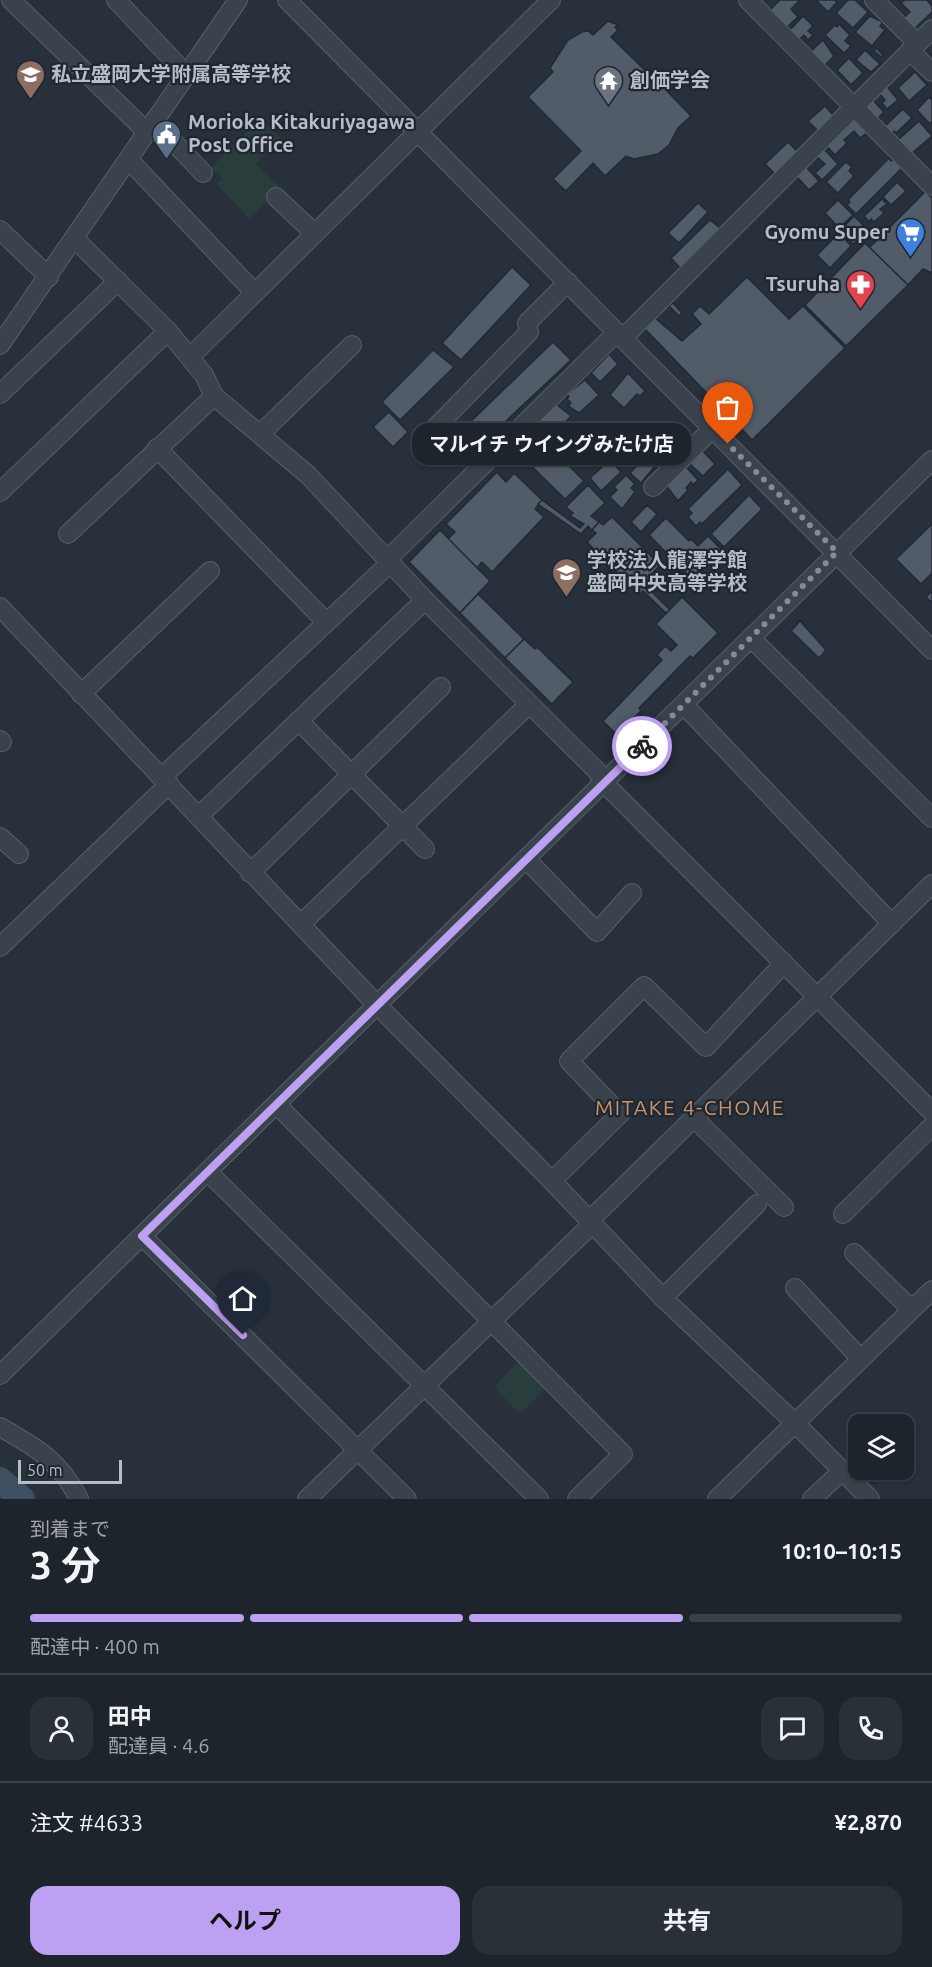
<!DOCTYPE html>
<html lang="ja">
<meta charset="utf-8">
<style>
:root{--surface:#1d242c;--page:#2a3038;--text:#f1f3f6;--muted:#a0a4a9;--line:#3b4148;--accent:#bca0f2}
body{margin:0;font-family:Ubuntu,"Noto Sans JP",sans-serif;background:var(--page);color:var(--text);height:100vh;display:flex;flex-direction:column;font-size:22px;white-space:nowrap}
*{box-sizing:border-box;margin:0}
p{font-size:20px;color:var(--muted)}
.icon{flex:none;width:33px;height:33px;fill:none;stroke:currentColor;stroke-width:2;stroke-linecap:round;stroke-linejoin:round}
.map{position:relative;height:1499px;overflow:hidden}
.drawer{display:flex;flex-direction:column;background:var(--surface);flex:1}
.drawer>*{flex:none}
.buttons{position:absolute;left:848px;top:1414px;display:grid;gap:12px}
.buttons a{display:grid;place-items:center;width:66px;height:66px;border-radius:12px;background:var(--surface);box-shadow:0 2px 4px #0004,0 0 0 2px var(--line);font-size:30px}
.scale{position:absolute;left:18px;bottom:15px;width:104px;box-sizing:border-box;padding-left:6px;border:3px solid #b6bdc7;border-top:0;font-size:16px;line-height:21px;white-space:nowrap;color:#b6bdc7;-webkit-text-stroke:4px #1f2731;paint-order:stroke}
.pin{position:absolute;display:grid;place-items:center;width:51px;height:51px;color:#fff;margin:-62px -26px;border-radius:50% 50% 50% 0;rotate:-45deg;box-shadow:0 0 6px #0007}
.pin .icon{rotate:45deg}
.courier{position:absolute;display:grid;place-items:center;width:60px;height:60px;margin:-30px;border:4px solid #bca0f2;border-radius:50%;background:#fff;color:#222;box-shadow:0 2px 8px #0007}
.bubble{position:absolute;height:42px;border-radius:18px;background:var(--surface);box-shadow:0 2px 4px #0004,0 0 0 2px var(--line);font-size:20px;font-weight:700;line-height:42px;text-align:center}
.headline em{font-style:normal;font-weight:700}
.headline div{display:flex;flex-direction:column-reverse}
.headline{display:flex;align-items:center;justify-content:space-between;height:102px;padding:0 30px}
h1{font-size:39px;font-weight:700;line-height:45px}
.bar{display:grid;grid-template-columns:repeat(4,1fr);gap:9px 6px;align-content:center;height:72px;padding:0 30px}
.bar i{height:8px;border-radius:4px;background:var(--line)}
.bar .current{background:var(--accent)}
.bar p{grid-column:span 4}
.line{display:flex;align-items:center;gap:15px;padding:0 30px;border-top:2px solid var(--line)}
.line div{flex:1}
.round{display:grid;place-items:center;flex:none;width:63px;height:63px;border-radius:18px;background:var(--page)}
.primary-button{display:flex;gap:12px;margin-top:auto;padding:12px 30px}
.primary-button a{flex:1;height:69px;border-radius:18px;background:var(--accent);color:#111;font-size:24px;font-weight:700;line-height:69px;text-align:center}
.primary-button a+a{background:var(--page);color:var(--text)}
.map>svg:first-child{display:block}
.green{fill:#2a3d3d}
.lines{fill:none;stroke-linecap:round;stroke-linejoin:round}
.river{stroke:#3e4f62;stroke-width:26}
.building{fill:#525c69;stroke:#212933;stroke-width:1.5}
.minor-casing{stroke:#58606a;stroke-width:20}
.minor{stroke:#3a424c;stroke-width:18}
.done{stroke:#848c96;stroke-width:6;stroke-dasharray:0 10.8}
.route{stroke:#bca0f2;stroke-width:8}
.labels{text-anchor:middle;stroke-width:4.5;stroke-linejoin:round;paint-order:stroke}
.poi-label{font-size:20px;font-weight:bold;fill:#b6bdc7;stroke:#1f2731;text-anchor:start}
.neighbourhood-label{font-size:21px;letter-spacing:1.5px;fill:#c9936e;stroke:#1f2731}
</style>
<div class="map">
<svg width="932" height="1499" viewBox="0 0 932 1499">
<rect width="100%" height="100%" fill="#27303b"/>
<g class="green">
<path d="M260,118L281,138L256,164L280,187L249,219L217,184L222,179L211,168Z"/>
<path d="M519,1361L545,1389L520,1414L494,1387Z"/>
</g>
<g class="lines">
<path class="river" d="M0,1480L22,1499"/>
</g>
<g class="building">
<path d="M780,0H800L791,9L798,17L786,28L769,11Z"/>
<path d="M816,0H834L837,2L828,12Z"/>
<path d="M848,0H855L868,12L853,28L836,13Z"/>
<path d="M905,0H927L932,6V12L912,31L901,20L910,12L901,3Z"/>
<path d="M803,16L813,26L808,31L813,35L808,40L804,35L799,40L789,31Z"/>
<path d="M870,16L883,22L880,26L885,30L872,46L855,32Z"/>
<path d="M608,21L618,25L615,27L618,30L611,37L655,80L664,81L665,89L691,116L678,128L669,145L658,154L634,159L626,156L605,176L593,163L566,191L553,179L581,151L528,97L553,72L550,68L568,40L582,32L588,31L593,35Z"/>
<path d="M839,24L850,35L845,41L851,46L844,53L825,35L835,25L837,27Z"/>
<path d="M823,40L834,56L824,66L810,52Z"/>
<path d="M876,48L883,55L881,57L874,51Z"/>
<path d="M865,50L880,64L871,72L856,60Z"/>
<path d="M849,58L863,73L851,85L837,70Z"/>
<path d="M915,72L927,85L909,101L898,88Z"/>
<path d="M885,84L898,100L887,109L882,103L885,100L877,91Z"/>
<path d="M929,97L932,100V121L930,124L917,110Z"/>
<path d="M871,98L884,112L877,119L864,105Z"/>
<path d="M825,106L834,116L818,131L808,121Z"/>
<path d="M903,109L912,118L896,133L894,131L891,134L884,127Z"/>
<path d="M853,116L868,132L860,138L854,131L844,140L847,143L835,155L825,144Z"/>
<path d="M919,121L932,136L911,154L898,140Z"/>
<path d="M788,142L799,153L776,175L765,164Z"/>
<path d="M821,146L838,164L822,180L815,173L825,164L814,154Z"/>
<path d="M889,158L891,161L894,159L903,167L856,214L847,205L850,202L848,200Z"/>
<path d="M846,162L852,167L849,171L854,176L838,193L826,182Z"/>
<path d="M806,167L819,181L809,190L797,177Z"/>
<path d="M897,182L906,191L891,205L883,197Z"/>
<path d="M925,192L932,198V273L923,269L908,285L869,248Z"/>
<path d="M882,199L887,204L880,209L884,213L874,222L871,219L869,222L864,216Z"/>
<path d="M838,200L853,215L839,228L825,213Z"/>
<path d="M698,203L708,212L679,243L668,233Z"/>
<path d="M854,216L868,230L853,244L840,231Z"/>
<path d="M710,220L720,228L680,268L671,258Z"/>
<path d="M839,233L851,246L830,268L817,255Z"/>
<path d="M865,243L908,285L846,346L805,305Z"/>
<path d="M512,267L531,285L461,360L442,343Z"/>
<path d="M747,277L789,319L803,306L845,348L752,440L645,329L655,318L682,341L701,324L692,314L700,306L709,314Z"/>
<path d="M673,303L682,313L679,316L669,306Z"/>
<path d="M553,342L571,360L474,451L456,431L462,425L465,427Z"/>
<path d="M433,350L454,367L400,420L382,402Z"/>
<path d="M609,354L618,364L600,382L591,373Z"/>
<path d="M628,373L645,391L640,396L637,394L624,408L610,395Z"/>
<path d="M585,380L599,395L579,413L568,406L571,403L567,399L569,396L567,394Z"/>
<path d="M556,404L571,416L556,432L564,446L560,449L536,424Z"/>
<path d="M389,412L408,432L393,447L373,427Z"/>
<path d="M679,422L688,431L681,437L673,429Z"/>
<path d="M630,423L645,439L638,446L643,451L628,465L621,459L628,452L614,438Z"/>
<path d="M530,430L534,435L526,442L522,437Z"/>
<path d="M671,430L685,445L667,459L658,450L660,448L657,445Z"/>
<path d="M585,432L597,444L576,464L564,452Z"/>
<path d="M539,436L584,481L565,499L520,455Z"/>
<path d="M521,440L525,444L518,451L514,447Z"/>
<path d="M701,449L715,464L703,476L690,464L696,458L694,455Z"/>
<path d="M651,451L660,460L641,483L630,473Z"/>
<path d="M610,460L621,472L601,491L590,478Z"/>
<path d="M686,467L698,480L693,485L691,482L686,488L688,490L678,501L665,484Z"/>
<path d="M728,469L742,485L702,524L700,522L696,526L688,517L692,513L688,509Z"/>
<path d="M497,472L506,482L514,473L542,500L535,509L544,517L492,572L482,562L477,568L448,539L455,532L446,524Z"/>
<path d="M626,475L635,484L631,488L635,492L622,509L610,497L617,490L614,487Z"/>
<path d="M588,485L605,503L591,516L599,522L592,530L588,526L581,534L538,504L542,500L580,528L584,524L570,516L573,513L566,507Z"/>
<path d="M749,495L762,509L724,547L711,534Z"/>
<path d="M647,505L657,514L641,532L631,522Z"/>
<path d="M612,517L660,565L652,574L660,583L652,592L670,610L666,613L643,591L639,595L587,542L596,533L592,530L599,522L603,525Z"/>
<path d="M666,518L689,541L691,539L698,546L708,536L722,550L692,579L649,535Z"/>
<path d="M932,524V573L921,584L896,559Z"/>
<path d="M440,530L490,581L460,613L409,562Z"/>
<path d="M675,581L682,587L678,591L672,585Z"/>
<path d="M932,591V603L926,597Z"/>
<path d="M478,594L524,639L505,658L460,613Z"/>
<path d="M682,597L718,633L693,658L690,656L639,708L641,711L616,734L603,721L662,660L657,655L665,646L671,651L677,645L656,624Z"/>
<path d="M800,621L826,650L819,658L791,631Z"/>
<path d="M524,639L535,649L537,647L573,682L552,704L505,658Z"/>
</g>
<g class="lines">
<defs>
<g id="minor">
<path d="M11,0L146,131"/>
<path d="M116,0L186,74"/>
<path d="M287,0L932,650"/>
<path d="M748,0L932,186"/>
<path d="M874,0L917,43"/>
<path d="M910,51L932,72"/>
<path d="M154,121L203,173"/>
<path d="M129,160L254,292"/>
<path d="M276,197L313,232"/>
<path d="M0,230L49,277"/>
<path d="M75,239L168,331L204,375L214,396L308,475L425,600L597,771L603,782L932,1112"/>
<path d="M622,339L932,29"/>
<path d="M0,345L238,0"/>
<path d="M190,357L551,0"/>
<path d="M0,394L118,281"/>
<path d="M434,429L529,332L527,323L568,282"/>
<path d="M260,434L352,345"/>
<path d="M157,448L326,622"/>
<path d="M653,487L713,428"/>
<path d="M0,492L168,331"/>
<path d="M68,534L214,396"/>
<path d="M389,558L616,333"/>
<path d="M0,607L378,1006L552,1181L663,1298L795,1423L870,1499"/>
<path d="M752,639L932,818"/>
<path d="M81,694L210,571"/>
<path d="M684,705L892,924"/>
<path d="M299,721L425,849"/>
<path d="M0,740L2,742"/>
<path d="M162,777L391,562"/>
<path d="M199,816L425,600"/>
<path d="M0,837L19,854"/>
<path d="M527,860L597,932L632,893"/>
<path d="M250,873L441,687"/>
<path d="M301,924L529,704"/>
<path d="M0,947L169,784"/>
<path d="M277,1105L623,1454L577,1499"/>
<path d="M694,1118L784,1207"/>
<path d="M208,1172L539,1499"/>
<path d="M552,1181L620,1114L569,1061L644,986L706,1047L784,963"/>
<path d="M843,1214L932,1126"/>
<path d="M142,1236L407,1499"/>
<path d="M854,1253L911,1309"/>
<path d="M795,1288L860,1358"/>
<path d="M663,1298L757,1204"/>
<path d="M0,1375L932,460"/>
<path d="M0,1427C36,1447 60,1461 79,1499"/>
<path d="M307,1499L587,1229L590,1220L932,884"/>
<path d="M717,1499L932,1290"/>
<path d="M812,1499L842,1471"/>
</g>
</defs>
<use href="#minor" class="minor-casing"/>
<use href="#minor" class="minor"/>
</g>
<g class="lines">
<path class="done" d="M642,746L837,552L728,444"/>
<path class="route" d="M243,1335L142,1236L642,746"/>
</g>
<defs>
<symbol id="school-pin" viewBox="-11 -11 22 30"><path d="M0 17L-7.5 6A9.5 9.5 0 1 1 7.5 6Z" fill="#8d6e63" stroke="#1f2731"/><path d="M0-5L7-2L0 1L-7-2ZM-4 1L0 2.5L4 1V4Q0 6-4 4Z" fill="#fff"/></symbol>
<symbol id="temple-pin" viewBox="-11 -11 22 30"><path d="M0 17L-7.5 6A9.5 9.5 0 1 1 7.5 6Z" fill="#6b7280" stroke="#1f2731"/><path d="M0-6L5-2H3V0L6.5 2.5H4V6H1.5V3h-3V6H-4V2.5H-6.5L-3 0V-2H-5Z" fill="#fff"/></symbol>
<symbol id="civic-pin" viewBox="-11 -11 22 30"><path d="M0 17L-7.5 6A9.5 9.5 0 1 1 7.5 6Z" fill="#5c6f8a" stroke="#1f2731"/><path d="M-.6-6.5H3V-4.5H.6V-3L4-1V1h2V6H-6V1h2V-1L-.6-3ZM-1.2 2.5V6h2.4V2.5Z" fill="#fff"/></symbol>
<symbol id="supermarket-pin" viewBox="-11 -11 22 30"><path d="M0 17L-7.5 6A9.5 9.5 0 1 1 7.5 6Z" fill="#3f7fe0" stroke="#1f2731"/><path d="M-6-5.5h2.5l.6 2H6L4.5 2H-2.5L-4.4-4H-6ZM-1.5 3.2a1.3 1.3 0 1 0 .1 0ZM3 3.2a1.3 1.3 0 1 0 .1 0Z" fill="#fff"/></symbol>
<symbol id="pharmacy-pin" viewBox="-11 -11 22 30"><path d="M0 17L-7.5 6A9.5 9.5 0 1 1 7.5 6Z" fill="#e0444e" stroke="#1f2731"/><path d="M-2-6h4v4h4v4h-4v4h-4v-4h-4v-4h4Z" fill="#fff"/></symbol>
</defs>
<g fill-rule="evenodd">
<use href="#school-pin" x="14" y="58" width="33" height="45"/>
<use href="#temple-pin" x="592" y="64" width="33" height="45"/>
<use href="#civic-pin" x="150" y="118" width="33" height="45"/>
<use href="#supermarket-pin" x="894" y="216" width="33" height="45"/>
<use href="#pharmacy-pin" x="844" y="268" width="33" height="45"/>
<use href="#school-pin" x="550" y="556" width="33" height="45"/>
</g>
<g class="labels">
<g class="poi-label">
<text x="51" y="81">私立盛岡大学附属高等学校</text>
<text x="630" y="87">創価学会</text>
<text x="188" y="129">Morioka Kitakuriyagawa<tspan x="188" dy="23">Post Office</tspan></text>
<text x="889" y="239" text-anchor="end">Gyomu Super</text>
<text x="840" y="291" text-anchor="end">Tsuruha</text>
<text x="587" y="567">学校法人龍澤学館<tspan x="587" dy="23">盛岡中央高等学校</tspan></text>
</g>
<g class="neighbourhood-label">
<text x="690" y="1115">MITAKE 4-CHOME</text>
</g>
</g>
</svg>
<div class="buttons">
<a><svg class="icon" aria-label="layers" viewBox="0 0 24 24"><path d="M12 4l9 5-9 5-9-5zM3 14l9 5 9-5"/></svg></a>
</div>
<div class="scale">50 m</div>
<div class="pin" style="left:728px;top:444px;background:#ea580c"><svg class="icon" aria-label="bag" viewBox="0 0 24 24"><path d="M5 8h14l-1 12H6zM9 8a3 3 0 0 1 6 0"/></svg></div>
<div class="pin" style="left:243px;top:1335px;background:#1f2937"><svg class="icon" aria-label="home" viewBox="0 0 24 24"><path d="M3 11l9-7 9 7M6 9v11h12V9"/></svg></div>
<div class="courier" style="left:642px;top:746px"><svg class="icon" aria-label="bike" viewBox="0 0 24 24"><circle cx="6" cy="16" r="4"/><circle cx="18" cy="16" r="4"/><path d="M6 16l4-8h5l3 8M10 8l3 8H6M13 5h3"/></svg></div>
<div class="bubble" style="left:412px;top:423px;width:279px">マルイチ ウイングみたけ店</div>
</div>
<section class="drawer">
<div class="headline"><div><h1>3 分</h1><p>到着まで</p></div><em>10:10–10:15</em></div>
<div class="bar"><i class="current"></i><i class="current"></i><i class="current"></i><i></i><p>配達中 · 400 m</p></div>
<div class="line" style="height:108px"><a class="round"><svg class="icon" aria-label="person" viewBox="0 0 24 24"><circle cx="12" cy="8" r="4"/><path d="M4 21q1-7 8-7t8 7"/></svg></a><div><b>田中</b><p>配達員 · 4.6</p></div><a class="round"><svg class="icon" aria-label="chat" viewBox="0 0 24 24"><path d="M4 5h16v11H9l-5 4z"/></svg></a><a class="round"><svg class="icon" aria-label="phone" viewBox="0 0 24 24"><path d="M5 4h4l2 5-3 2q2 4 5 5l2-3 5 2v4C11 20 4 13 5 4z"/></svg></a></div>
<div class="line" style="height:78px"><div>注文 #4633</div><b>¥2,870</b></div>
<div class="primary-button"><a>ヘルプ</a><a>共有</a></div>
</section>
